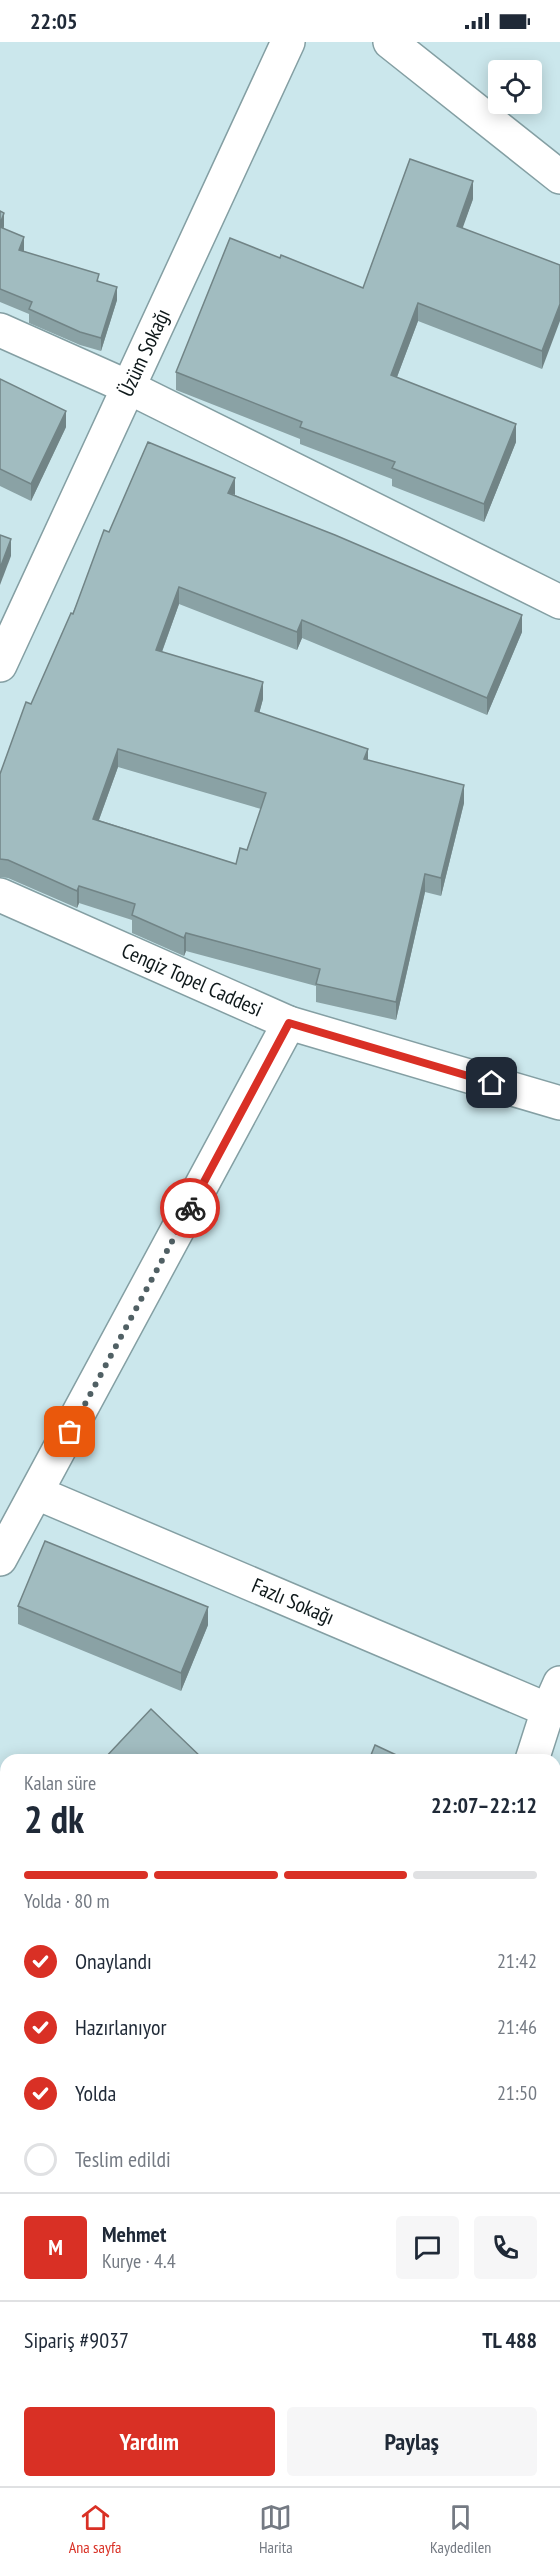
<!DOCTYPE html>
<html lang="tr">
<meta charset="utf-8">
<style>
:root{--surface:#fff;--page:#f6f6f7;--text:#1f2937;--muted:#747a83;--line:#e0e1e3;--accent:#d93025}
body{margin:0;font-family:"PT Sans Narrow",sans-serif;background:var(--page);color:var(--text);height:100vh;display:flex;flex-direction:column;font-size:22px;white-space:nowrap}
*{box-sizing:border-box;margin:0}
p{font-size:20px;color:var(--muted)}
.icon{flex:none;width:33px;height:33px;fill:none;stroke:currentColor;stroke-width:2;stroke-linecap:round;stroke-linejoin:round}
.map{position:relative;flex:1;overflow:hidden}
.drawer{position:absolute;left:0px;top:1712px;width:561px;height:734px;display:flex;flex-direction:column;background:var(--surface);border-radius:18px 18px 0 0;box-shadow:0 3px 15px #0003}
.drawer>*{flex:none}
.buttons{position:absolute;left:488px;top:18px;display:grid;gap:12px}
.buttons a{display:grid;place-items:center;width:54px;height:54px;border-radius:6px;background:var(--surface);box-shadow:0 3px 15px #0003;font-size:30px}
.pin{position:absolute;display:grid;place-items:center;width:51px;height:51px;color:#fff;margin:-26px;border-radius:12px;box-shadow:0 3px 9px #0006}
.courier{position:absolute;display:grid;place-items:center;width:60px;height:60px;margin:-30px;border:4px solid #d93025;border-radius:50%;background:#fff;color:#222;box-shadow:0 2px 8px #0007}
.summary em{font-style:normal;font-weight:800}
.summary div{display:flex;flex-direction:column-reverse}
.summary{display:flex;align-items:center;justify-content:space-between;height:102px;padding:0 24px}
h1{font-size:39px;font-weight:800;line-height:45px}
.bar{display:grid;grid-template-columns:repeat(4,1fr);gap:9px 6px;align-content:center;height:72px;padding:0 24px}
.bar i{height:8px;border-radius:4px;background:var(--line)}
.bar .selected{background:var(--accent)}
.bar p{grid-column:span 4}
.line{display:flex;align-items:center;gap:15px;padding:0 24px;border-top:2px solid var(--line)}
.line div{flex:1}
.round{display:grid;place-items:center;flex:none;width:63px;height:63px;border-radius:6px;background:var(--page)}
ol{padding:0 24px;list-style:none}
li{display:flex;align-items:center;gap:18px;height:66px}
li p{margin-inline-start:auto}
li .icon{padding:6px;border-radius:50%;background:var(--accent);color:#fff;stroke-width:4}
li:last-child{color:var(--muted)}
li i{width:33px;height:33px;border:3px solid var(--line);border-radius:50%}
.action{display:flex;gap:12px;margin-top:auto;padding:12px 24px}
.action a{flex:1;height:69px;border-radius:6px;background:var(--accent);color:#fff;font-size:24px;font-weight:800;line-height:69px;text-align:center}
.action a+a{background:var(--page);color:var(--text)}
.status{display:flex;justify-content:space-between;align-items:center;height:42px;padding:0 30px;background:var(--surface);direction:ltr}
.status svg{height:16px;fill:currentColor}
.dock{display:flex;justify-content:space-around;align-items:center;height:84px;border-top:2px solid var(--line);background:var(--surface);font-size:16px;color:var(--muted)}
.dock a{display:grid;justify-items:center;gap:3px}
.dock .selected{color:var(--accent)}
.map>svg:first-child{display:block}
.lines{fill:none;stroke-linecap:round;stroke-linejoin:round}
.street-casing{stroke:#849fa3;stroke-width:36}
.secondary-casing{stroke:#849fa3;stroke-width:36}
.street{stroke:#fff;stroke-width:33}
.secondary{stroke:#fff;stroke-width:33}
.wall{fill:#8aa2a5;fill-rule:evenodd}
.shaded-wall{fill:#718486}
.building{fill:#a1bcc0;stroke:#718486;stroke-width:1.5;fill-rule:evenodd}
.done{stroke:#506064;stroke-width:6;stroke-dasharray:0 10.8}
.route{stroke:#d93025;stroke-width:8}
.labels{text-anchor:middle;stroke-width:4.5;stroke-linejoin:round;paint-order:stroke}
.street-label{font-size:21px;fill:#0e181a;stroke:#cbe7ec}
</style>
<div class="status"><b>22:05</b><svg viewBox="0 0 49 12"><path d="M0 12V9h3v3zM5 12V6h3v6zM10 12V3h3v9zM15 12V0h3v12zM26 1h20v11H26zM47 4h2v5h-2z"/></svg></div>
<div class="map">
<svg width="560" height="2444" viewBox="0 0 560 2444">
<rect width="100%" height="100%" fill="#cbe7ec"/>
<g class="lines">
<defs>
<g id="street">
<path d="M390,0L560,135"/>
<path d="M0,288L128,345L560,560"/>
<path id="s1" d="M0,623L288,0"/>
<path id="s2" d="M37,1451L548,1668"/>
<path d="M0,1517L289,981"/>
<path d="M532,1718L548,1668L560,1641"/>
<path d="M166,2444L168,2439"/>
</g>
<g id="secondary">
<path id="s3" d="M0,853L289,981L560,1061"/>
<path d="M555,2193L560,2196"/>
<path d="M0,2287H6"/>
<path d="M555,2287H560"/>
<path d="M521,2439L527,2444"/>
</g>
</defs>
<use href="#street" class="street-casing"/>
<use href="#secondary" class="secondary-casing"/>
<use href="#street" class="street"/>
<use href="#secondary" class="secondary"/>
</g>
<g class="wall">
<path d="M473,157L462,186L560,223L542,327L418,279L397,335L516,400L484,480L392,444V437L300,402V397L176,348V330L280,216L363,246Z"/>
<path d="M0,169L4,184V186L24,208V209L99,239L117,258L101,309L80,303L29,281V272L0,260Z"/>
<path d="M0,337L66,385L31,459L0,444Z"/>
<path d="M235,453L522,590L487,673L302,596L297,608L179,562L162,610L263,657L259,671L464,761L441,854L425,850L396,978L316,960V944L186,909L184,914L132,891V878L79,861L77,866L8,836L0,835V732L109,490ZM118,725L261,767L247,808L236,822L99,778Z"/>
<path d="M18,1564L208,1583L181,1649L18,1582Z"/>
<path d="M560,2341V2405L555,2399V2346Z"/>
</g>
<g class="shaded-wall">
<path d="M473,139V157L457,202V184Z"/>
<path d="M4,171V184L0,195V182Z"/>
<path d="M24,195V208L19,221V208Z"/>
<path d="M117,245V258L101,309V296Z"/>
<path d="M418,261V279L391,351V333Z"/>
<path d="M560,262V279L542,327V309Z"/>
<path d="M66,369V385L31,459V442Z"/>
<path d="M516,382V400L484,480V462Z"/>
<path d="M235,436V453L228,451Z"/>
<path d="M11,497V514L0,543V526Z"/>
<path d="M179,545V562L156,626V608Z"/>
<path d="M522,573V590L487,673V656Z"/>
<path d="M302,578V596L297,608V590Z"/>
<path d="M263,640V657L255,687V669Z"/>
<path d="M118,707V725L93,794V777Z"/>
<path d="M368,707V725L364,717Z"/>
<path d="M464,743V761L441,854V836Z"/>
<path d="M425,832V850L396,978V960Z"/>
<path d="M79,844V861L77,866V849Z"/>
<path d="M186,891V909L184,914V896Z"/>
<path d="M208,1565V1583L181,1649V1631Z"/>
<path d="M6,1907V1925L0,1929V1911Z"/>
<path d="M6,2064V2084L0,2097V2077Z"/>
<path d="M115,2439H122L120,2444H112Z"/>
</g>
<g class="building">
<path d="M410,117L473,139L457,184L560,223V262L542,309L418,261L391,333L516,382L484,462L392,426L395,420L300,385L302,380L176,330L230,196L280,216L281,213L363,246Z"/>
<path d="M0,169L4,171L0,182Z"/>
<path d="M0,185L24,195L19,208L99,232L97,239L117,245L101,296L80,290L29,267L32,260L0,247Z"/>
<path d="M0,337L66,369L31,442L0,427Z"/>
<path d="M148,400L235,436L228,451L335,493L522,573L487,656L302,578L297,590L179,545L156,608L263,640L255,669L368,707L364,717L464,743L441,836L425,832L396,960L316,942L320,927L186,891L184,896L132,873L135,862L79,844L77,849L8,818L0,817V732L26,660L31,662L71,571L73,572L104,488L109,490ZM118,707L266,751L247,808L240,806L236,822L93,777Z"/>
<path d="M0,493L11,497L0,526Z"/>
<path d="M45,1499L208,1565L181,1631L18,1564Z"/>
<path d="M151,1667L201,1715L199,1718H103Z"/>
<path d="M375,1703L407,1718H369Z"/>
<path d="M6,1812V1907L0,1911V1816Z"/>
<path d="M0,2011L6,2014V2064L0,2077Z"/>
<path d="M560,2341V2387L555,2381V2346Z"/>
<path d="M0,2350L6,2352V2439H115L112,2444H0Z"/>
<path d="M188,2439H322L334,2444H186Z"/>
</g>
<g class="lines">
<path class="done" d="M70,1390L190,1166"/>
<path class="route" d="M190,1166L289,981L492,1041"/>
</g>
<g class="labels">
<g class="street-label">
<text dy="7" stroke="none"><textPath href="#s1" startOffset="344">Üzüm Sokağı</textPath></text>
<text dy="7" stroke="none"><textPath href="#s3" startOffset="210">Cengiz Topel Caddesi</textPath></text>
<text dy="7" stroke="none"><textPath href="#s2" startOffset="278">Fazlı Sokağı</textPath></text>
</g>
</g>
</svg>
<div class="buttons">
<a><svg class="icon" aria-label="locate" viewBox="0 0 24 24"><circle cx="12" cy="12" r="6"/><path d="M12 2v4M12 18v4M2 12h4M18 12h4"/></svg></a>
</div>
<div class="pin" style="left:70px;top:1390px;background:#ea580c"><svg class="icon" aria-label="bag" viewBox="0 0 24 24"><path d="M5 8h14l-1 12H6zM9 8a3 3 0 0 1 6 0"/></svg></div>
<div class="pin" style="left:492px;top:1041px;background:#1f2937"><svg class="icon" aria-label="home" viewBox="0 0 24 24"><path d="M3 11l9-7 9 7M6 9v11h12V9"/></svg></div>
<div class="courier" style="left:190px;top:1166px"><svg class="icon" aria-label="bike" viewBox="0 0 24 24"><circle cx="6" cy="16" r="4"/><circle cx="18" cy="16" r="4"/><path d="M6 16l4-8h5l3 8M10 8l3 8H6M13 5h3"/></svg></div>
<section class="drawer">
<div class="summary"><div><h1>2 dk</h1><p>Kalan süre</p></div><em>22:07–22:12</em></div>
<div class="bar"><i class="selected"></i><i class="selected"></i><i class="selected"></i><i></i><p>Yolda · 80 m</p></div>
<ol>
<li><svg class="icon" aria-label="check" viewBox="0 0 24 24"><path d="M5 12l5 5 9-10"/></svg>Onaylandı<p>21:42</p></li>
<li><svg class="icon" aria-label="check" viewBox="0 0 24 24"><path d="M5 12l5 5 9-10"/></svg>Hazırlanıyor<p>21:46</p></li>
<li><svg class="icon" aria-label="check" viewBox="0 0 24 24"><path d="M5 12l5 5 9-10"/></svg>Yolda<p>21:50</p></li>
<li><i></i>Teslim edildi</li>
</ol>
<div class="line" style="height:108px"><b class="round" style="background:var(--accent);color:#fff">M</b><div><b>Mehmet</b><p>Kurye · 4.4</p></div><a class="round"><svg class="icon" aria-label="chat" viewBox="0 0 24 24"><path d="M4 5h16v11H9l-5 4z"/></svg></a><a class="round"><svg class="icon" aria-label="phone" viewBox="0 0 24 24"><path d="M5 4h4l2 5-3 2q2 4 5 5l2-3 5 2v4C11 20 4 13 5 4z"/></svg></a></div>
<div class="line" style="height:78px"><div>Sipariş #9037</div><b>TL 488</b></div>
<div class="action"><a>Yardım</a><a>Paylaş</a></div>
</section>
</div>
<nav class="dock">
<a class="selected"><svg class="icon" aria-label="home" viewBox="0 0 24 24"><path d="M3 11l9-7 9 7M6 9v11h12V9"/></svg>Ana sayfa</a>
<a><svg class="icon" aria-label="map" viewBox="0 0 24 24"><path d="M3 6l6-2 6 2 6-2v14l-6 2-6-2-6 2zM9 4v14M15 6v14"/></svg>Harita</a>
<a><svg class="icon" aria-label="saved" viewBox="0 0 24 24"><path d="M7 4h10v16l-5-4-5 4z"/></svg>Kaydedilen</a>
</nav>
